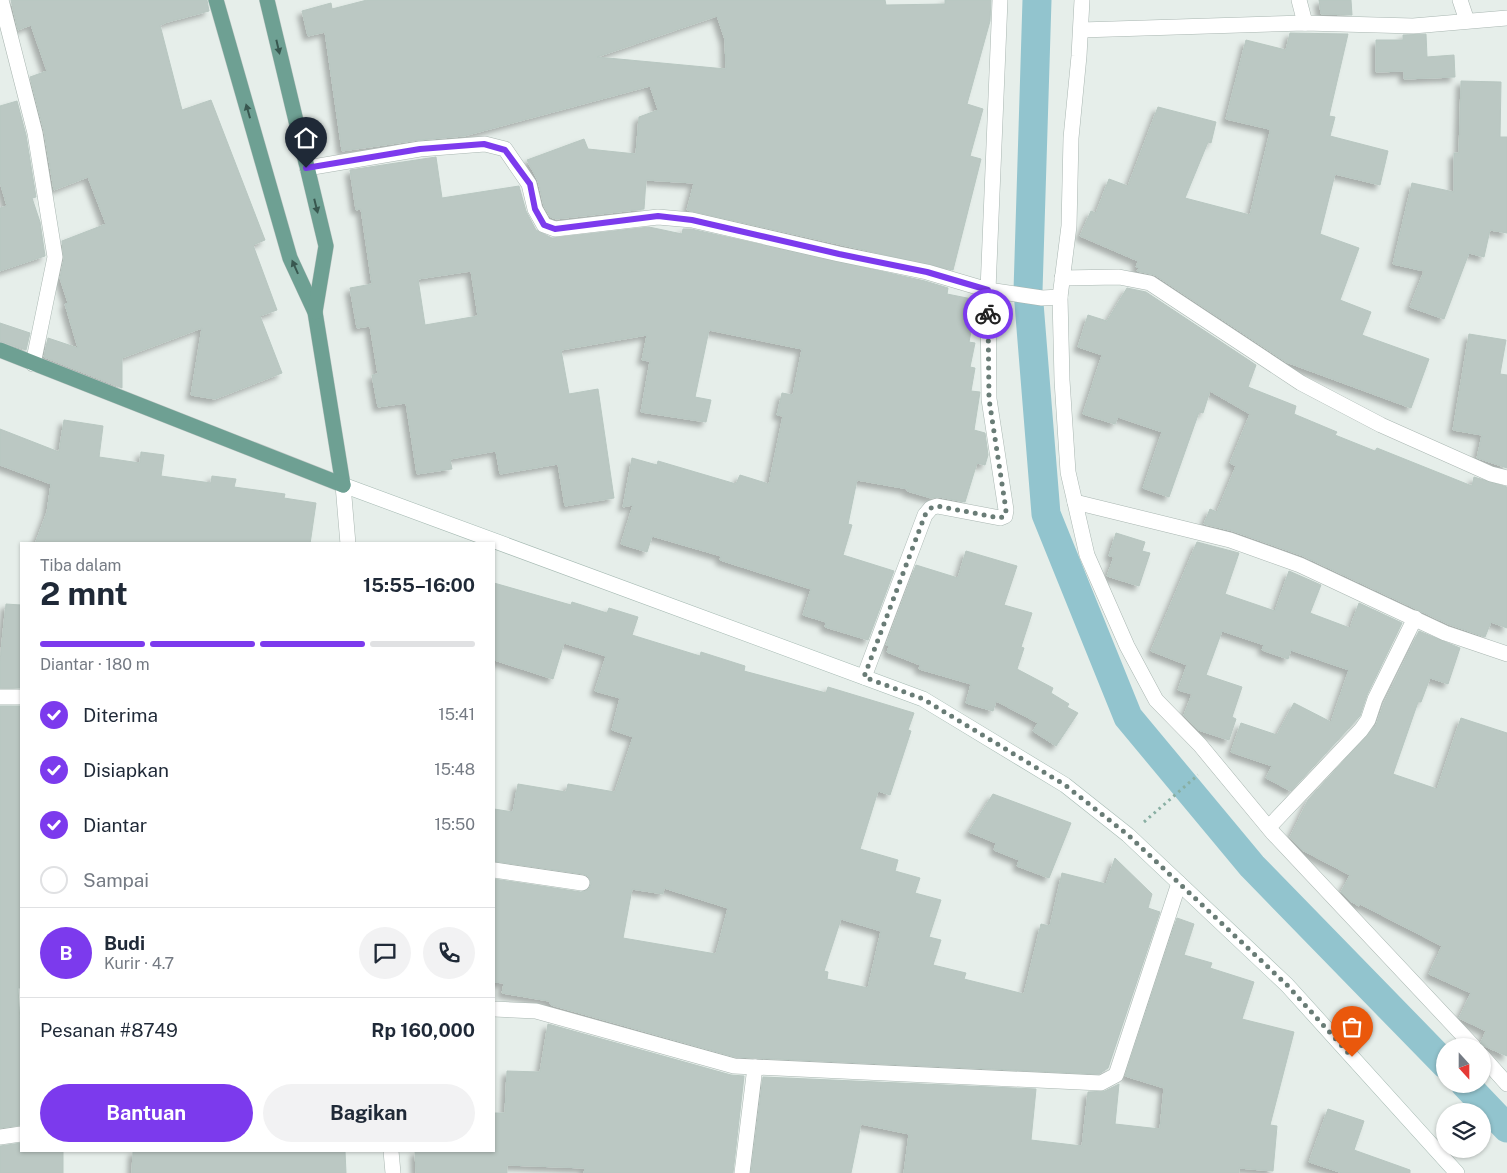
<!DOCTYPE html>
<html lang="id">
<meta charset="utf-8">
<style>
:root{--surface:#fff;--page:#f2f2f3;--text:#1f2937;--muted:#747a83;--line:#e0e1e3;--accent:#7c3aed}
body{margin:0;font-family:"Public Sans",sans-serif;background:var(--page);color:var(--text);height:100vh;display:flex;flex-direction:column;font-size:19px;white-space:nowrap}
*{box-sizing:border-box;margin:0}
p{font-size:16px;color:var(--muted)}
.icon{flex:none;width:28px;height:28px;fill:none;stroke:currentColor;stroke-width:2;stroke-linecap:round;stroke-linejoin:round}
.map{position:relative;flex:1;overflow:hidden}
.sheet{position:absolute;left:20px;top:542px;width:475px;height:610px;display:flex;flex-direction:column;background:var(--surface);border-radius:0px;box-shadow:0 1px 4px #0004}
.sheet>*{flex:none}
.needle{width:32px;rotate:159deg}
.fabs{position:absolute;left:1436px;top:1038px;display:grid;gap:10px}
.fabs a{display:grid;place-items:center;width:55px;height:55px;border-radius:50%;background:var(--surface);box-shadow:0 1px 4px #0004;font-size:25px}
.pin{position:absolute;display:grid;place-items:center;width:42px;height:42px;color:#fff;margin:-51px -21px;border-radius:50% 50% 50% 0;rotate:-45deg;box-shadow:0 0 5px #0007}
.pin .icon{rotate:45deg}
.courier{position:absolute;display:grid;place-items:center;width:50px;height:50px;margin:-25px;border:4px solid #7c3aed;border-radius:50%;background:#fff;color:#222;box-shadow:0 1px 6px #0007}
.overview em{font-style:normal;font-weight:700}
.overview div{display:flex;flex-direction:column-reverse}
.overview{display:flex;align-items:center;justify-content:space-between;height:85px;padding:0 20px}
h1{font-size:32px;font-weight:700;line-height:38px}
.bar{display:grid;grid-template-columns:repeat(4,1fr);gap:8px 5px;align-content:center;height:60px;padding:0 20px}
.bar i{height:6px;border-radius:4px;background:var(--line)}
.bar .selected{background:var(--accent)}
.bar p{grid-column:span 4}
.line{display:flex;align-items:center;gap:12px;padding:0 20px;border-top:1px solid var(--line)}
.line div{flex:1}
.round{display:grid;place-items:center;flex:none;width:52px;height:52px;border-radius:26px;background:var(--page)}
ol{padding:0 20px;list-style:none}
li{display:flex;align-items:center;gap:15px;height:55px}
li p{margin-inline-start:auto}
li .icon{padding:5px;border-radius:50%;background:var(--accent);color:#fff;stroke-width:4}
li:last-child{color:var(--muted)}
li i{width:28px;height:28px;border:2px solid var(--line);border-radius:50%}
.cta{display:flex;gap:10px;margin-top:auto;padding:10px 20px}
.cta a{flex:1;height:58px;border-radius:30px;background:var(--accent);color:#fff;font-size:20px;font-weight:700;line-height:58px;text-align:center}
.cta a+a{background:var(--page);color:var(--text)}
.map>svg:first-child{display:block}
.lines{fill:none;stroke-linecap:round;stroke-linejoin:round}
.canal{stroke:#92c4ce;stroke-width:29}
.building{fill:#bbc8c3;stroke:#b8c7c1;fill-rule:evenodd;filter:url(#shadow)}
.minor-casing{stroke:#a9b6b1;stroke-width:16}
.secondary-casing{stroke:#a5b9b2;stroke-width:16}
.primary-casing{stroke:#c2c9c7;stroke-width:16}
.path{stroke:#89afa3;stroke-width:3;stroke-dasharray:2.5 4;stroke-linecap:butt}
.minor{stroke:#fff;stroke-width:15}
.secondary{stroke:#fff;stroke-width:15}
.primary{stroke:#6ea093;stroke-width:15}
.oneway{fill:#38574f}
.done{stroke:#697c76;stroke-width:5;stroke-dasharray:0 9}
.route{stroke:#7c3aed;stroke-width:6}
</style>
<div class="map">
<svg width="1507" height="1173" viewBox="0 0 1507 1173">
<defs>
<filter id="shadow"><feDropShadow dx="-4.5" dy="4.5" stdDeviation="2.5" flood-color="#0004"/></filter>
</defs>
<rect width="100%" height="100%" fill="#e6eeea"/>
<g class="lines">
<g class="canal">
<path d="M1037,0L1028,291L1046,514L1128,717L1252,866L1445,1064"/>
<path d="M1465,1084L1507,1128"/>
</g>
</g>
<g class="building">
<path d="M11,0H207L209,11L164,23V24L160,25L182,110L211,100L265,240L253,245L277,310L260,316L282,373L215,399L191,395L202,328L122,358V388L44,357L48,338L78,348L65,304L68,303L60,278L64,259L62,241L106,224L88,177L54,190L44,131L30,77L47,71L31,25L18,30Z"/>
<path d="M367,0H885L886,5L945,4V0H991L990,21L967,104L983,109L970,156L981,159L953,270L687,210L694,183L646,180L644,209L556,219L550,217L544,206L538,181L527,160L584,139L588,149L636,154L639,117L658,110L650,86L464,136L419,140L342,151L325,32L308,36L302,11L331,3L332,9ZM717,16L725,40L726,69L597,57Z"/>
<path d="M1319,0H1351L1352,15L1321,14Z"/>
<path d="M1290,33L1348,34L1329,116L1335,117L1330,136L1388,151L1380,185L1335,174L1320,234L1359,248L1340,300L1371,312L1362,335L1429,359L1411,408L1286,362L1155,275L1137,271L1139,268L1136,267L1138,261L1080,236L1091,211L1096,213L1109,179L1128,186L1158,107L1216,122L1211,143L1208,142L1185,198L1250,215L1270,132L1269,129L1226,119L1246,40L1286,50Z"/>
<path d="M1426,34L1427,57L1454,55L1455,77L1404,79V71L1376,72V40H1403V35Z"/>
<path d="M1461,81L1501,82L1500,137H1507V233L1490,230L1484,257L1469,253L1444,319L1410,307L1424,271L1393,264L1412,183L1454,192V153H1459Z"/>
<path d="M17,101L26,135L36,197L32,198L40,222L45,256L0,271V208L7,206L0,182V106Z"/>
<path d="M436,157L442,198L519,186L526,211L536,230L552,238L649,227L682,234L683,229H691L925,281L948,288L947,294L977,300L969,342L975,343L970,367L975,368L971,391L980,392L974,430L985,433L988,455L985,465L977,463L965,502L939,497L931,498L907,491L908,489L857,480L848,524L852,525L843,555L894,571L868,640L825,627L826,622L803,615L811,589L720,560L721,556L652,536L647,552L621,544L633,505L623,507L632,458L657,465L658,461L736,484L740,475L769,484L783,416L777,415L782,393L793,395L802,349L709,330L695,397L711,400L706,422L641,412L650,361L642,360L647,335L561,350L569,394L598,389L614,498L565,506L558,464L500,474L496,451L450,459L452,469L417,474L406,403L378,407L372,375L378,374L370,326L357,328L350,288L372,284L361,209L356,210L350,170ZM471,271L478,316L425,325L418,279Z"/>
<path d="M1127,288L1146,292L1256,365L1248,387L1296,406L1294,414L1337,432L1335,435L1375,451L1377,448L1472,486L1474,477L1507,487V628L1491,622L1485,637L1448,624L1303,556L1233,531L1204,524L1210,509L1217,512L1236,466L1230,463L1250,414L1210,391L1203,413L1199,412L1169,497L1143,488L1162,432L1118,417L1115,424L1083,414L1102,355L1078,347L1088,315L1107,321Z"/>
<path d="M0,323L30,333L26,350L0,341Z"/>
<path d="M1469,334L1506,340L1500,374L1507,375V468L1477,458L1482,435L1453,430Z"/>
<path d="M64,420L103,426L99,457L140,463L141,452L164,455L161,476L211,483L212,476L236,479L234,487L285,494L284,498L316,503L310,544H35L47,512L51,484L0,465V429L59,452Z"/>
<path d="M1116,533L1145,542L1142,551L1150,553L1139,586L1107,576L1114,557L1109,556Z"/>
<path d="M1197,542L1239,553L1225,594L1275,611L1289,571L1321,585L1310,613L1350,628L1359,603L1402,623L1367,695L1360,716L1291,791L1266,778L1272,766L1231,752L1241,723L1277,735L1294,703L1331,722L1349,670L1291,650L1288,659L1262,650L1264,645L1222,631L1206,675L1242,687L1232,717L1236,719L1229,740L1198,730L1184,715L1192,694L1178,690L1187,665L1151,651Z"/>
<path d="M966,551L1017,566L1004,605L1032,613L1021,647L1024,648L1017,669L1053,688L1051,693L1069,704L1067,707L1078,713L1056,746L1033,731L1038,723L996,701L993,711L966,703L971,684L919,669L920,665L887,652L889,646L886,645L916,565L958,578Z"/>
<path d="M494,583L571,605L572,602L607,613L609,608L638,617L632,635L700,656L701,652L745,666L744,671L826,693L828,687L914,713L908,730L911,731L890,795L878,791L860,849L898,860L895,871L920,878L915,893L941,900L929,937L941,940L933,965L966,973L964,979L1024,994L1041,924L1050,926L1062,873L1106,884L1115,858L1152,894L1148,908L1160,912L1108,1068L1099,1074L735,1057L551,1005L549,1001L502,993L504,983L494,982V879L581,892L589,889L591,884L588,876L583,874L494,861V809L513,812L518,784L566,792L568,784L615,792L633,737L612,730L620,698L595,691L606,656L564,643L553,679L494,660ZM664,888L728,908L716,954L623,938L632,889L663,894ZM841,919L881,931L868,988L827,979L828,972L824,971Z"/>
<path d="M6,604L21,605V688H0V661Z"/>
<path d="M1419,631L1460,648L1448,684L1430,678L1421,702H1418L1393,774L1437,789L1461,718L1507,733V1056L1482,1045L1481,1042L1486,1031L1459,1018L1471,993L1429,974L1442,946L1360,904L1359,906L1350,901L1341,892L1350,875L1302,850L1290,837L1308,800L1376,725L1384,703Z"/>
<path d="M0,706H21V988H18L21,1038V1125L0,1128Z"/>
<path d="M993,794L1071,823L1049,878L1017,866L1019,860L994,850L996,843L969,832Z"/>
<path d="M1177,918L1194,924L1184,955L1212,963L1210,968L1254,982L1242,1019L1294,1032L1270,1125L1277,1126L1273,1171L1239,1168V1173H904L909,1134L861,1124L851,1173H751L763,1077L1036,1089L1031,1140L1082,1146L1088,1092L1105,1091L1119,1084L1115,1124L1160,1129L1164,1088L1125,1076Z"/>
<path d="M548,1024L731,1075L744,1076L733,1173H584L585,1168L507,1165V1173H416L415,1151H494V1113H505L507,1071L540,1072Z"/>
<path d="M1328,1109L1364,1121L1354,1150L1410,1170V1173H1342L1309,1162Z"/>
<path d="M21,1143V1151H63V1173H0V1146Z"/>
<path d="M133,1151H345L346,1173H132Z"/>
</g>
<g class="lines">
<defs>
<g id="minor">
<path d="M1,0L35,133L55,257L33,364"/>
<path d="M1082,0L1079,56L1071,138L1069,226L1060,297L1062,380L1068,472L1087,555L1127,646L1156,700L1200,745L1272,832L1473,1046"/>
<path d="M1299,0L1305,23"/>
<path d="M1460,0L1467,21"/>
<path d="M1081,30L1305,23L1413,26L1507,18"/>
<path d="M307,168L420,149L485,144L505,149L529,184L535,209L544,225L555,229L658,217L692,220L839,254L927,272L988,290L1042,298L1060,297"/>
<path d="M1062,278L1119,277L1150,283L1301,383L1381,425L1491,474L1507,478"/>
<path d="M343,485L348,544"/>
<path d="M1075,502L1230,540L1300,565L1445,633L1507,654"/>
<path d="M864,677L925,515L931,508L937,506L1000,518L1005,516L1006,510L989,399L988,290L1000,0"/>
<path d="M0,697H21"/>
<path d="M1269,827L1361,730L1368,720L1375,699L1415,618"/>
<path d="M494,870L582,883"/>
<path d="M494,1009L536,1011L734,1066L1101,1083L1116,1075L1179,883"/>
<path d="M1482,1056L1507,1084"/>
<path d="M0,1137L21,1134"/>
<path d="M391,1151L393,1173"/>
<path d="M742,1173L755,1067"/>
</g>
<path id="secondary" d="M343,485L923,699L1065,785L1128,835L1287,985L1457,1173"/>
<g id="primary">
<path d="M216,0L290,258L315,312L343,485"/>
<path d="M267,0L326,246L315,312"/>
<path d="M0,350L343,485"/>
</g>
</defs>
<use href="#minor" class="minor-casing"/>
<use href="#secondary" class="secondary-casing"/>
<use href="#primary" class="primary-casing"/>
<path class="path" d="M1144,822L1198,775"/>
<use href="#minor" class="minor"/>
<use href="#secondary" class="secondary"/>
<use href="#primary" class="primary"/>
</g>
<defs><path id="oneway-solid" d="M-6-.8H1V-3.2L6.5 0L1 3.2V.8H-6Z" transform="scale(1.25)"/></defs>
<g class="oneway">
<use href="#oneway-solid" transform="translate(278 47) rotate(77)"/>
<use href="#oneway-solid" transform="translate(248 111) rotate(-106)"/>
<use href="#oneway-solid" transform="translate(316 206) rotate(76)"/>
<use href="#oneway-solid" transform="translate(295 267) rotate(-114)"/>
</g>
<g class="lines">
<path class="done" d="M988,314L989,399L1006,510L1005,516L1000,518L937,506L931,508L925,515L864,677L923,699L1065,785L1128,835L1287,985L1352,1057"/>
<path class="route" d="M306,168L420,149L484,144L505,150L530,184L535,209L544,225L555,229L658,216L692,220L839,254L927,272L988,290V314"/>
</g>
</svg>
<div class="fabs">
<a><svg class="needle" viewBox="-14 -14 28 28"><path d="M0-13l5 13h-10z" fill="#e53935"/><path d="M0 13l5-13h-10z" fill="#747a83"/></svg></a>
<a><svg class="icon" aria-label="layers" viewBox="0 0 24 24"><path d="M12 4l9 5-9 5-9-5zM3 14l9 5 9-5"/></svg></a>
</div>
<div class="pin" style="left:1352px;top:1057px;background:#ea580c"><svg class="icon" aria-label="bag" viewBox="0 0 24 24"><path d="M5 8h14l-1 12H6zM9 8a3 3 0 0 1 6 0"/></svg></div>
<div class="pin" style="left:306px;top:168px;background:#1f2937"><svg class="icon" aria-label="home" viewBox="0 0 24 24"><path d="M3 11l9-7 9 7M6 9v11h12V9"/></svg></div>
<div class="courier" style="left:988px;top:314px"><svg class="icon" aria-label="bike" viewBox="0 0 24 24"><circle cx="6" cy="16" r="4"/><circle cx="18" cy="16" r="4"/><path d="M6 16l4-8h5l3 8M10 8l3 8H6M13 5h3"/></svg></div>
<section class="sheet">
<div class="overview"><div><h1>2 mnt</h1><p>Tiba dalam</p></div><em>15:55–16:00</em></div>
<div class="bar"><i class="selected"></i><i class="selected"></i><i class="selected"></i><i></i><p>Diantar · 180 m</p></div>
<ol>
<li><svg class="icon" aria-label="check" viewBox="0 0 24 24"><path d="M5 12l5 5 9-10"/></svg>Diterima<p>15:41</p></li>
<li><svg class="icon" aria-label="check" viewBox="0 0 24 24"><path d="M5 12l5 5 9-10"/></svg>Disiapkan<p>15:48</p></li>
<li><svg class="icon" aria-label="check" viewBox="0 0 24 24"><path d="M5 12l5 5 9-10"/></svg>Diantar<p>15:50</p></li>
<li><i></i>Sampai</li>
</ol>
<div class="line" style="height:90px"><b class="round" style="background:var(--accent);color:#fff">B</b><div><b>Budi</b><p>Kurir · 4.7</p></div><a class="round"><svg class="icon" aria-label="chat" viewBox="0 0 24 24"><path d="M4 5h16v11H9l-5 4z"/></svg></a><a class="round"><svg class="icon" aria-label="phone" viewBox="0 0 24 24"><path d="M5 4h4l2 5-3 2q2 4 5 5l2-3 5 2v4C11 20 4 13 5 4z"/></svg></a></div>
<div class="line" style="height:65px"><div>Pesanan #8749</div><b>Rp 160,000</b></div>
<div class="cta"><a>Bantuan</a><a>Bagikan</a></div>
</section>
</div>
